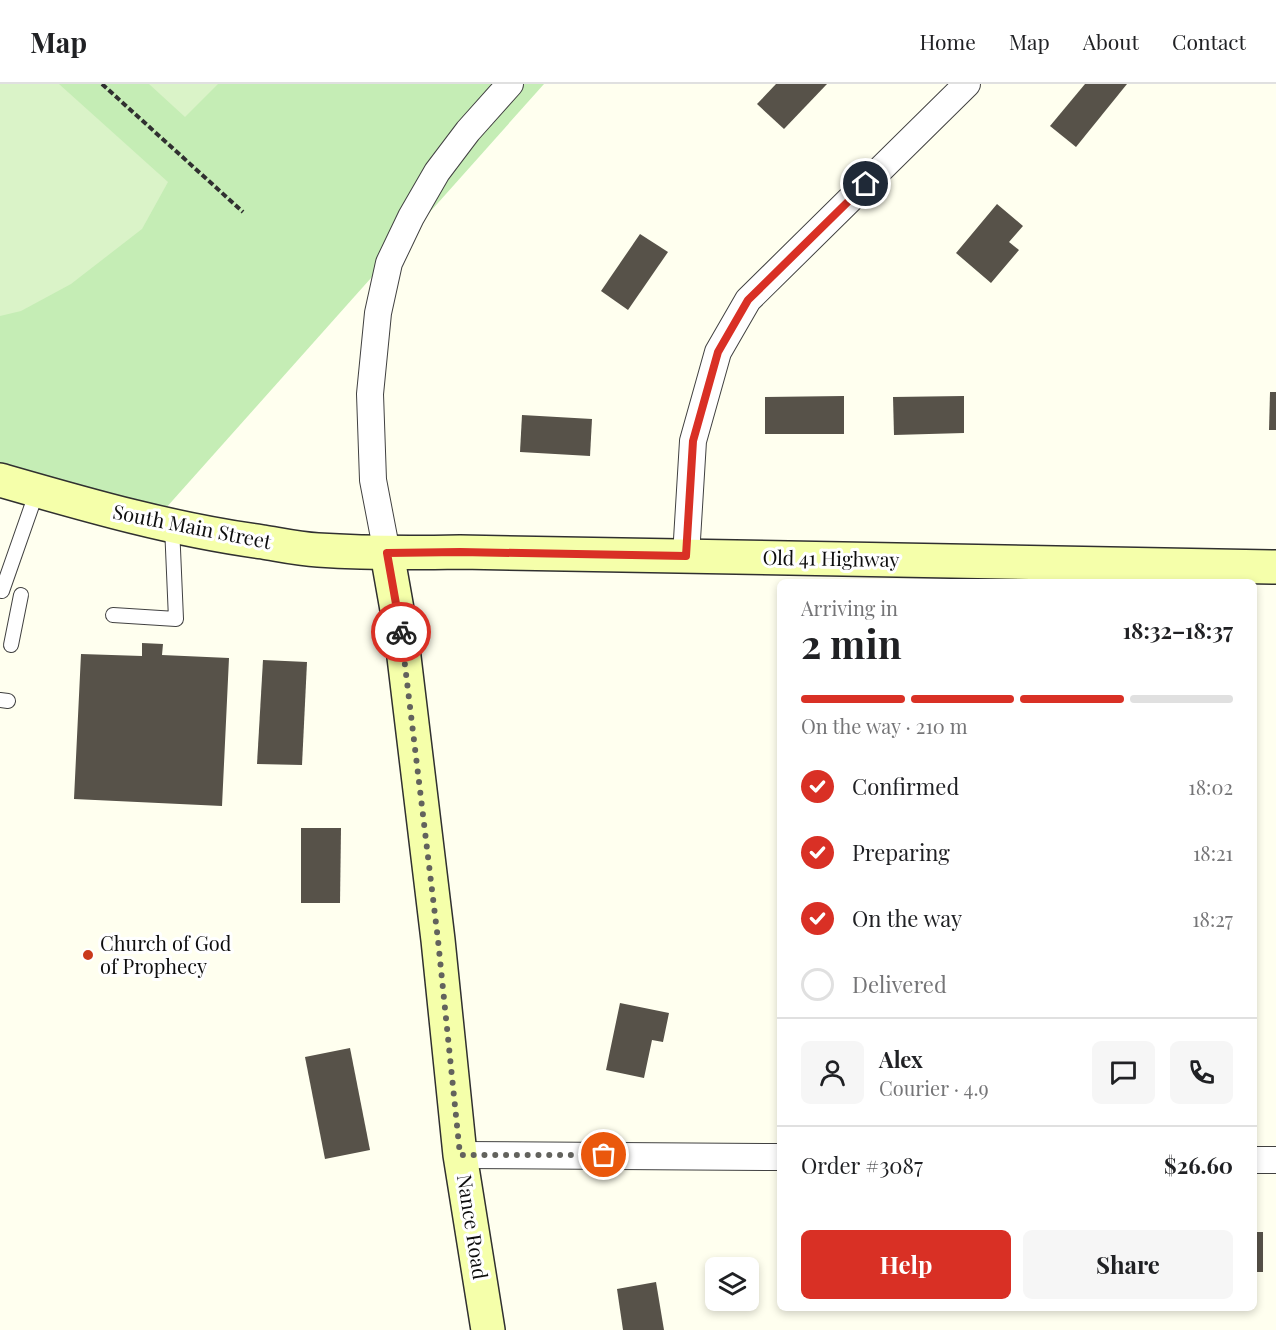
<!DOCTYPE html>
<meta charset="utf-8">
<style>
:root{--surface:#fff;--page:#f6f6f6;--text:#202124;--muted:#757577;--line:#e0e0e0;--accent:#d93025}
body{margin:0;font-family:"Playfair Display",serif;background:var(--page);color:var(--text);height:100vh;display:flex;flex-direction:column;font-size:22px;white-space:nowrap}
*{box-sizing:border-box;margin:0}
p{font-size:20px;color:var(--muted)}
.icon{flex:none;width:33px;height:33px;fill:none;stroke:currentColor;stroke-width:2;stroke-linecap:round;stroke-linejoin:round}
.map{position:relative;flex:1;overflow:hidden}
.sheet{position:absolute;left:777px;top:495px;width:480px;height:732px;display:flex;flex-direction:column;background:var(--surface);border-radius:9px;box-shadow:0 3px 9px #0003}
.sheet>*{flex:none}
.controls{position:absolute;left:705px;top:1173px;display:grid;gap:12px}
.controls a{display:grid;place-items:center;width:54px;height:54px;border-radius:9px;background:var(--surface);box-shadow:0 3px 9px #0003;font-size:30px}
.pin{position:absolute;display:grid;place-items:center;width:51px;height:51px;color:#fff;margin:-26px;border:3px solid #fff;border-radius:50%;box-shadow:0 2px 6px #0007}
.courier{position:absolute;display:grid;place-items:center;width:60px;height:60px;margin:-30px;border:4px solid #d93025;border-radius:50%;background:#fff;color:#222;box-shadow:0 2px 8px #0007}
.summary em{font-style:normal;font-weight:700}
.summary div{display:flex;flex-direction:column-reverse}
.summary{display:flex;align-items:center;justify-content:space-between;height:102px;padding:0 24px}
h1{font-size:39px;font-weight:700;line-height:45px}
.bar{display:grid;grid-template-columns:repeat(4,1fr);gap:9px 6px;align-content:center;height:72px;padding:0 24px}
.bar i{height:8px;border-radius:4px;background:var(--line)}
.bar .current{background:var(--accent)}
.bar p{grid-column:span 4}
.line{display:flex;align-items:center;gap:15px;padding:0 24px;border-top:2px solid var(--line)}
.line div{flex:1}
.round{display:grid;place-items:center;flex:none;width:63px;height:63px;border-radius:9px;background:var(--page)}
ol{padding:0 24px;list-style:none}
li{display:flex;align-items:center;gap:18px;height:66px}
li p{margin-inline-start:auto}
li .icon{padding:6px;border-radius:50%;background:var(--accent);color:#fff;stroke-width:4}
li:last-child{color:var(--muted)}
li i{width:33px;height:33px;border:3px solid var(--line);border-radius:50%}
.action{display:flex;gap:12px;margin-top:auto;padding:12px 24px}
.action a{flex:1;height:69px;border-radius:9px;background:var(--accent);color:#fff;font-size:24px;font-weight:700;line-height:69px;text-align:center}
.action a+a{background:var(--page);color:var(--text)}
header{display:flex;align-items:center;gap:36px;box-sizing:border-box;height:84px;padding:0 30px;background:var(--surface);border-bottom:2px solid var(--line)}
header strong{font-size:28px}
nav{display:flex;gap:33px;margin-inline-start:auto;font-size:21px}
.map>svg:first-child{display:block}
.green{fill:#c5edb5}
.pitch{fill:#daf3c8}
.building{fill:#575249}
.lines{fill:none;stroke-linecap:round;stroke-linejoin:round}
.lane-casing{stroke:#414141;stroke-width:16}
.street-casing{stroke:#414141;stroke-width:28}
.secondary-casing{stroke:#303030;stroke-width:36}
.path{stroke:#303030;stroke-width:4;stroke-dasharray:6 3;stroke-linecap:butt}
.lane{stroke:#fff;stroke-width:14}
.street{stroke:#fff;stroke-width:26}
.secondary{stroke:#f5ffaa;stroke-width:33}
.done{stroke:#62625d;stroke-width:6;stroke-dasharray:0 10.8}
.route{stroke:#d93025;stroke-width:8}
.poi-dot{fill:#c93a1b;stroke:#fff;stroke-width:2}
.labels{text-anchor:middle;stroke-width:6;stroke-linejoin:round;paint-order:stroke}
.street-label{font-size:20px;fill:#0e0e0e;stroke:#fff}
.poi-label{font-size:20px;fill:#0e0e0e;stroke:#fff;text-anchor:start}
</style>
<header>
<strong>Map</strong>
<nav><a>Home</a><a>Map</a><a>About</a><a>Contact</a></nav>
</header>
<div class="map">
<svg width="1276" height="1246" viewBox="0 0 1276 1246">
<rect width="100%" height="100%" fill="#ffffef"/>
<path class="green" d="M0,0H544L165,425L0,392Z"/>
<g class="pitch">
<path d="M0,0H59L168,98L142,145L71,200L21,227L0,232Z"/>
<path d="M149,0H218L185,33Z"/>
</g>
<g class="building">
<path d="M776,0H827L784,45L757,20Z"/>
<path d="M1085,0H1127L1076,63L1050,42Z"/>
<path d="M997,120L1023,142L1009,158L1019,166L991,199L956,169Z"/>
<path d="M640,150L668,168L628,226L601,207Z"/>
<path d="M1270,308H1276V346H1269Z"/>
<path d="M844,312V350H765V313Z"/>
<path d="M964,312V349L894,351L893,313Z"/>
<path d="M522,331L592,335L590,372L520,368Z"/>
<path d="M142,559L163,560L162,571L229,574L222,722L74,715L81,570L142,572Z"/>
<path d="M263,576L307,578L302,681L257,680Z"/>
<path d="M301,744H341L340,819H301Z"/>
<path d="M620,919L669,929L663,958L652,956L644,994L606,986Z"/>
<path d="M350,964L370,1066L325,1075L305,973Z"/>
<rect x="1254" y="1148" width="9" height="40"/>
<path d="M656,1198L664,1246H623L617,1205Z"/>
</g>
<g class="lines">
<defs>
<g id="lane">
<path d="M0,506L2,507L37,407"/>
<path d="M113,531L176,535L172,442"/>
<path d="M11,561L21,511"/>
<path d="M0,616L8,617"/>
</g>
<g id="street">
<path d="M387,469L373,396L370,310L378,229L389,179L411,133L437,88L468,47L510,0"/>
<path d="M686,472L693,357L718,268L748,216L967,0"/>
<path d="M460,1071L780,1073"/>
<path d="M1254,1076H1276"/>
</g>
<g id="secondary">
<path d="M0,396C87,421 173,446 263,458C281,461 299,465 318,466C365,469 412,469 460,468L1276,483"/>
<path d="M387,469L401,548L438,856L460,1071L488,1246"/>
</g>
</defs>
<use href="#lane" class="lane-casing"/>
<use href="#street" class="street-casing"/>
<use href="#secondary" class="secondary-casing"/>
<path class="path" d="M102,0L243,128"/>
<use href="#lane" class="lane"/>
<use href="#street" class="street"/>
<use href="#secondary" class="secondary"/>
</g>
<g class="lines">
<path class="done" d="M401,548L438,856L460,1071H604"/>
<path class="route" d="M401,548L387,469L460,468L686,472L693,357L718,268L748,216L866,100"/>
</g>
<circle class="poi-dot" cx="88" cy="871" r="6"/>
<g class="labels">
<g class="street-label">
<text transform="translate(192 443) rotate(11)" y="7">South Main Street</text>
<text transform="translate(831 475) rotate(1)" y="7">Old 41 Highway</text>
<text transform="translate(472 1143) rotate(81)" y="7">Nance Road</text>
</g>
<g class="poi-label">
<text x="100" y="867">Church of God<tspan x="100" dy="23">of Prophecy</tspan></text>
</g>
</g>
</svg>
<div class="controls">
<a><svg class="icon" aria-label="layers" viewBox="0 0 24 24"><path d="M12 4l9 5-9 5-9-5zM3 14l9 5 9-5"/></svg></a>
</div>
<div class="pin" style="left:604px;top:1071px;background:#ea580c"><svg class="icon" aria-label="bag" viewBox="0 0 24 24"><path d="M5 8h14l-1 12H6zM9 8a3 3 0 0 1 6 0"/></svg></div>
<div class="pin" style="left:866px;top:100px;background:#1f2937"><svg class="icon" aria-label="home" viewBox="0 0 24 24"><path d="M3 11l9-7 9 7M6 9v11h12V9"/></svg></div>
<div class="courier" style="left:401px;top:548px"><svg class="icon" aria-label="bike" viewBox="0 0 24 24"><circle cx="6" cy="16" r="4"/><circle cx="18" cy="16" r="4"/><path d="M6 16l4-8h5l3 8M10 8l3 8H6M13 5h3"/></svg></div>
<section class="sheet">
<div class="summary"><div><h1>2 min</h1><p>Arriving in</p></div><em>18:32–18:37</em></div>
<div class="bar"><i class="current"></i><i class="current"></i><i class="current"></i><i></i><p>On the way · 210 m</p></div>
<ol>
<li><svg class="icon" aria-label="check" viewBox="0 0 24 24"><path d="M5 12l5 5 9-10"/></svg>Confirmed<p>18:02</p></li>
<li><svg class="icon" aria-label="check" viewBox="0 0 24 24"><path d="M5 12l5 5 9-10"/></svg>Preparing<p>18:21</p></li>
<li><svg class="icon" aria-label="check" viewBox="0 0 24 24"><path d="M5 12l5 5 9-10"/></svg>On the way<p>18:27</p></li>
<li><i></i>Delivered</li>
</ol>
<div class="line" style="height:108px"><a class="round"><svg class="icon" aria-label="person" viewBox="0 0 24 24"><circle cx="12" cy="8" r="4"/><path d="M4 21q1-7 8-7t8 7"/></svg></a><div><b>Alex</b><p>Courier · 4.9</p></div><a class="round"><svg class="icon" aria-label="chat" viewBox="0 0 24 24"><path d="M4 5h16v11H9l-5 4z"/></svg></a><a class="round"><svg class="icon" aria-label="phone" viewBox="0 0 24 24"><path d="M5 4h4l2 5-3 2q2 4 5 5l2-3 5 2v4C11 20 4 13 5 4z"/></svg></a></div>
<div class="line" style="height:78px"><div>Order #3087</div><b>$26.60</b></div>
<div class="action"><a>Help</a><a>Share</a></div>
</section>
</div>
